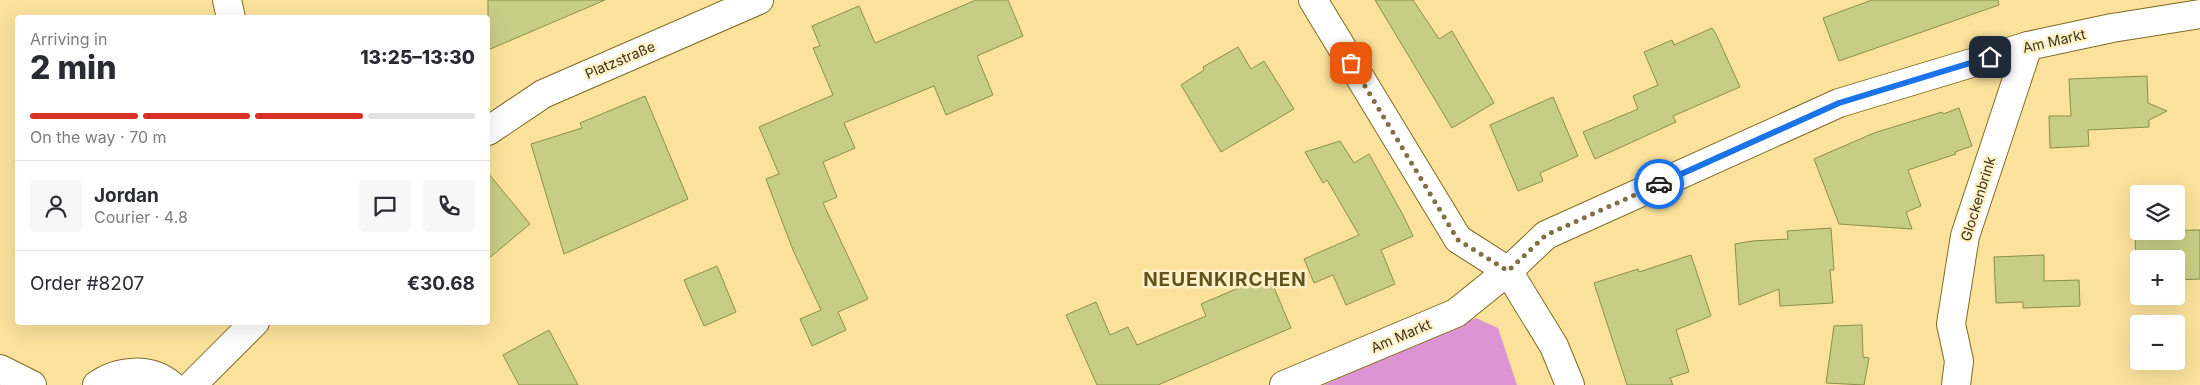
<!DOCTYPE html>
<meta charset="utf-8">
<style>
:root{--surface:#fff;--page:#f7f7f7;--text:#2b2b33;--muted:#7c7c81;--line:#e1e1e2;--accent:#d93025}
body{margin:0;font-family:Inter,sans-serif;background:var(--page);color:var(--text);height:100vh;display:flex;flex-direction:column;font-size:19px;white-space:nowrap}
*{box-sizing:border-box;margin:0}
p{font-size:16px;color:var(--muted)}
.icon{flex:none;width:28px;height:28px;fill:none;stroke:currentColor;stroke-width:2;stroke-linecap:round;stroke-linejoin:round}
.map{position:relative;flex:1;overflow:hidden}
.panel{position:absolute;left:15px;top:15px;width:475px;height:310px;display:flex;flex-direction:column;background:var(--surface);border-radius:5px;box-shadow:0 5px 20px #0002}
.panel>*{flex:none}
.tools{position:absolute;left:2130px;top:185px;display:grid;gap:10px}
.tools a{display:grid;place-items:center;width:55px;height:55px;border-radius:5px;background:var(--surface);box-shadow:0 5px 20px #0002;font-size:25px}
.pin{position:absolute;display:grid;place-items:center;width:42px;height:42px;color:#fff;margin:-21px;border-radius:10px;box-shadow:0 2px 8px #0006}
.courier{position:absolute;display:grid;place-items:center;width:50px;height:50px;margin:-25px;border:4px solid #1a73e8;border-radius:50%;background:#fff;color:#222;box-shadow:0 1px 6px #0007}
.head em{font-style:normal;font-weight:800}
.head div{display:flex;flex-direction:column-reverse}
.head{display:flex;align-items:center;justify-content:space-between;height:85px;padding:0 15px}
h1{font-size:32px;font-weight:800;line-height:38px}
.bar{display:grid;grid-template-columns:repeat(4,1fr);gap:8px 5px;align-content:center;height:60px;padding:0 15px}
.bar i{height:6px;border-radius:4px;background:var(--line)}
.bar .active{background:var(--accent)}
.bar p{grid-column:span 4}
.line{display:flex;align-items:center;gap:12px;padding:0 15px;border-top:1px solid var(--line)}
.line div{flex:1}
.round{display:grid;place-items:center;flex:none;width:52px;height:52px;border-radius:5px;background:var(--page)}
.map>svg:first-child{display:block}
.green{fill:#dc94d2}
.building{fill:#c8cd86;stroke:#8b8f49}
.lines{fill:none;stroke-linecap:round;stroke-linejoin:round}
.minor-casing{stroke:#806a23;stroke-width:30}
.tertiary-casing{stroke:#806a23;stroke-width:30}
.minor{stroke:#fff;stroke-width:28}
.tertiary{stroke:#fff;stroke-width:28}
.done{stroke:#7f7045;stroke-width:5;stroke-dasharray:0 9}
.route{stroke:#1a73e8;stroke-width:6}
.labels{text-anchor:middle;stroke-width:5;stroke-linejoin:round;paint-order:stroke}
.street-label{font-size:14px;fill:#3d3316;stroke:#fff1c7}
.district-label{font-size:19px;font-weight:bold;letter-spacing:1px;fill:#63521d;stroke:#fff1c7}
</style>
<div class="map">
<svg width="2200" height="385" viewBox="0 0 2200 385">
<rect width="100%" height="100%" fill="#fae29c"/>
<path class="green" d="M1476,318L1498,328L1517,385H1324Z"/>
<g class="building">
<path d="M488,0H605L488,50Z"/>
<path d="M976,0H1008L1023,36L977,56L993,95L946,115L934,86L844,123L855,148L823,162L837,197L823,203L868,299L838,312L846,330L812,346L800,319L821,310L793,250L766,179L779,174L759,127L833,95L813,48L820,46L812,26L859,6L875,43Z"/>
<path d="M1375,0H1413L1439,39L1452,31L1494,103L1452,128Z"/>
<path d="M1872,0H1998L1999,5L1839,61L1823,18Z"/>
<path d="M1712,28L1716,34L1740,87L1673,116L1676,122L1595,159L1583,132L1638,109L1633,96L1658,85L1644,52L1672,40L1674,45Z"/>
<path d="M1238,47L1251,69L1264,61L1294,109L1221,152L1181,85L1204,70L1203,67Z"/>
<path d="M2147,76L2148,103L2167,111L2149,120V127L2088,130L2089,146L2050,148L2049,116H2071L2069,79Z"/>
<path d="M645,96L688,199L564,254L531,144L582,128L580,123Z"/>
<path d="M1553,97L1578,156L1540,173L1543,181L1518,191L1490,125Z"/>
<path d="M1959,108L1972,146L1955,152L1956,154L1908,170L1921,206L1906,212L1912,229L1839,224L1814,159L1874,133L1942,112L1943,114Z"/>
<path d="M1340,141L1354,163L1369,154L1403,215L1413,236L1381,250L1395,284L1346,305L1333,275L1314,283L1304,259L1359,235L1327,180L1323,183L1305,152Z"/>
<path d="M488,173L530,224L488,259Z"/>
<path d="M1831,228L1834,270H1830L1833,303L1780,306L1779,289L1739,305L1735,244L1752,241L1788,239L1787,231Z"/>
<path d="M2200,230V279L2176,280V259H2139V281H2136L2135,231Z"/>
<path d="M1691,255L1711,316L1676,330L1689,372L1670,378L1673,385H1627L1594,283L1638,269L1639,272Z"/>
<path d="M2044,255V281L2079,280L2080,306L2023,308V302L1996,303L1994,257Z"/>
<path d="M717,266L736,312L704,326L684,280Z"/>
<path d="M1270,278L1291,328L1158,385H1097L1066,315L1096,302L1110,335L1128,327L1137,345L1206,316L1201,304L1248,284L1249,287Z"/>
<path d="M1862,325L1863,357L1869,358L1864,385L1826,383L1834,326Z"/>
<path d="M549,330L578,385H519L503,355Z"/>
</g>
<g class="lines">
<defs>
<g id="minor">
<path d="M227,0L231,18"/>
<path d="M1313,0L1458,239L1508,271L1554,346L1570,385"/>
<path d="M1284,385L1456,313L1508,271L1546,235L1839,103L2028,46L2112,28L2200,14"/>
<path d="M1956,385L1959,361L1951,324L1965,236L2028,46"/>
</g>
<g id="tertiary">
<path d="M488,131L543,94L759,0"/>
<path d="M0,369L32,385"/>
<path d="M97,385C118,370 150,367 171,385"/>
<path d="M192,385L255,322"/>
</g>
</defs>
<use href="#minor" class="minor-casing"/>
<use href="#tertiary" class="tertiary-casing"/>
<use href="#minor" class="minor"/>
<use href="#tertiary" class="tertiary"/>
</g>
<g class="lines">
<path class="done" d="M1351,63L1458,240L1508,271L1546,235L1659,184"/>
<path class="route" d="M1659,184L1839,103L1990,57"/>
</g>
<g class="labels">
<g class="street-label">
<text transform="translate(2054 41) rotate(-13)" y="5">Am Markt</text>
<text transform="translate(620 60) rotate(-23)" y="5">Platzstraße</text>
<text transform="translate(1978 199) rotate(-73)" y="5">Glockenbrink</text>
<text transform="translate(1401 336) rotate(-23)" y="5">Am Markt</text>
</g>
<g class="district-label">
<text x="1225" y="286">NEUENKIRCHEN</text>
</g>
</g>
</svg>
<div class="tools">
<a><svg class="icon" aria-label="layers" viewBox="0 0 24 24"><path d="M12 4l9 5-9 5-9-5zM3 14l9 5 9-5"/></svg></a>
<a>+</a>
<a>−</a>
</div>
<div class="pin" style="left:1351px;top:63px;background:#ea580c"><svg class="icon" aria-label="bag" viewBox="0 0 24 24"><path d="M5 8h14l-1 12H6zM9 8a3 3 0 0 1 6 0"/></svg></div>
<div class="pin" style="left:1990px;top:57px;background:#1f2937"><svg class="icon" aria-label="home" viewBox="0 0 24 24"><path d="M3 11l9-7 9 7M6 9v11h12V9"/></svg></div>
<div class="courier" style="left:1659px;top:184px"><svg class="icon" aria-label="car" viewBox="0 0 24 24"><path d="M5 17H2v-5l4-1 3-4h7l3 4 3 1v5h-3M9 17h6M6 11h13"/><circle cx="7" cy="17" r="2"/><circle cx="17" cy="17" r="2"/></svg></div>
<section class="panel">
<div class="head"><div><h1>2 min</h1><p>Arriving in</p></div><em>13:25–13:30</em></div>
<div class="bar"><i class="active"></i><i class="active"></i><i class="active"></i><i></i><p>On the way · 70 m</p></div>
<div class="line" style="height:90px"><a class="round"><svg class="icon" aria-label="person" viewBox="0 0 24 24"><circle cx="12" cy="8" r="4"/><path d="M4 21q1-7 8-7t8 7"/></svg></a><div><b>Jordan</b><p>Courier · 4.8</p></div><a class="round"><svg class="icon" aria-label="chat" viewBox="0 0 24 24"><path d="M4 5h16v11H9l-5 4z"/></svg></a><a class="round"><svg class="icon" aria-label="phone" viewBox="0 0 24 24"><path d="M5 4h4l2 5-3 2q2 4 5 5l2-3 5 2v4C11 20 4 13 5 4z"/></svg></a></div>
<div class="line" style="height:65px"><div>Order #8207</div><b>€30.68</b></div>
</section>
</div>
